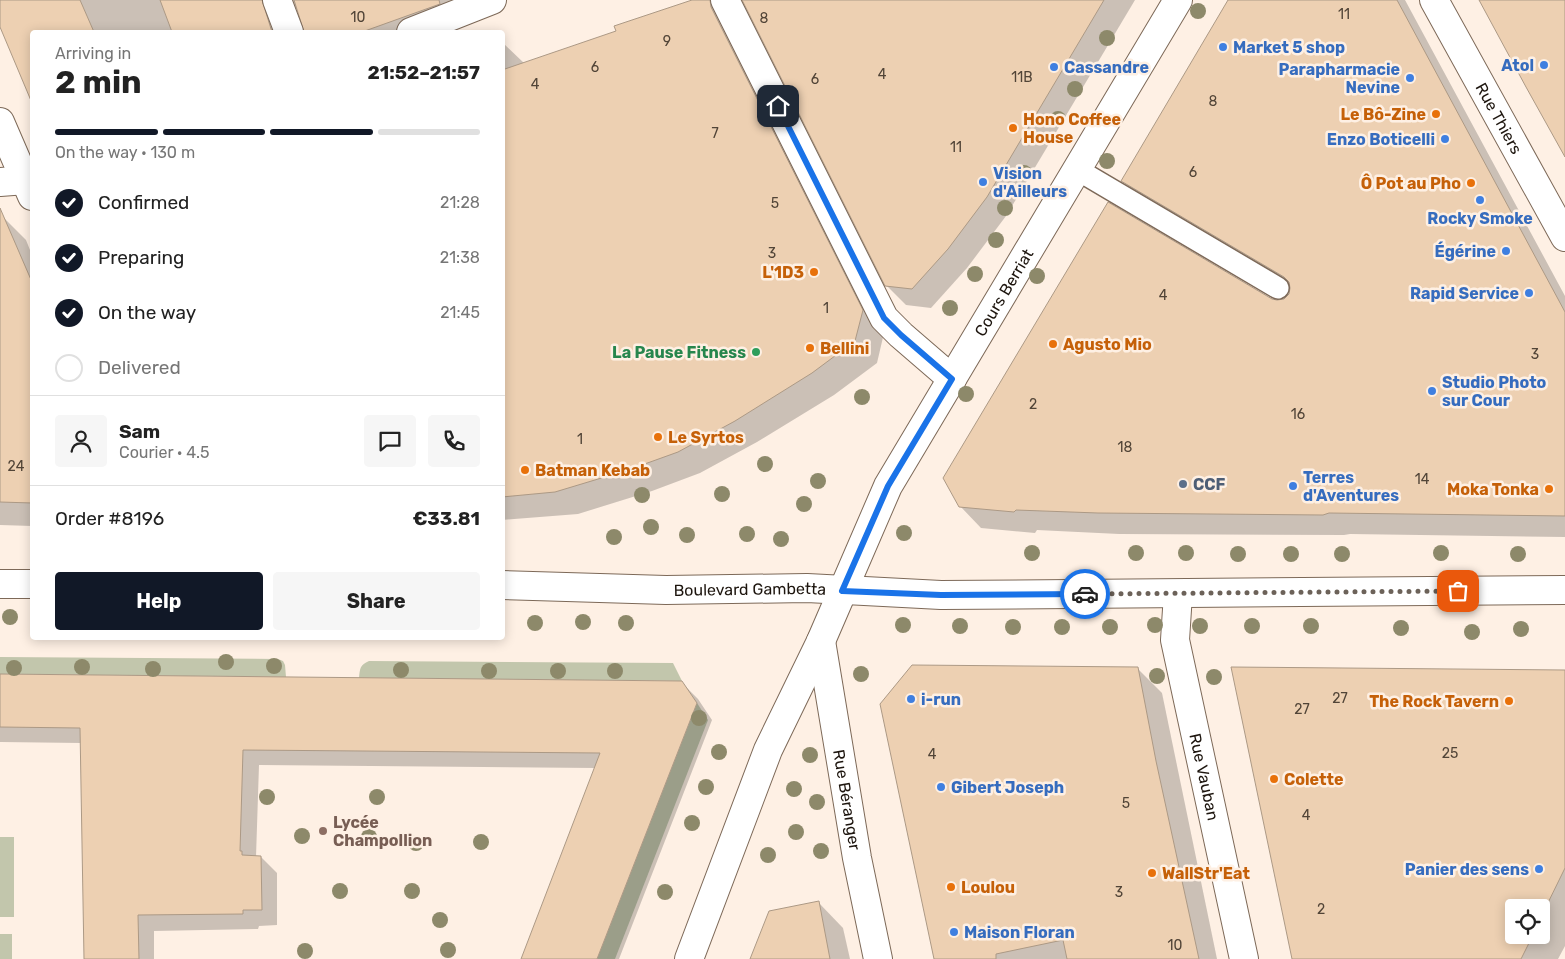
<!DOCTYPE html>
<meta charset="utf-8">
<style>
:root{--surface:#fff;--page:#f6f6f6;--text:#222;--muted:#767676;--line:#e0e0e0;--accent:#111827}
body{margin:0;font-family:Rubik,sans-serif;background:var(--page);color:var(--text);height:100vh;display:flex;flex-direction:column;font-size:19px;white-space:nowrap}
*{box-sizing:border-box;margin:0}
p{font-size:16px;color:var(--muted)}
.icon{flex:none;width:28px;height:28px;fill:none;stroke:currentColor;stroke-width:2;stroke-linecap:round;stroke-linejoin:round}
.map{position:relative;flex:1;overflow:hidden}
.details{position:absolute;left:30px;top:30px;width:475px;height:610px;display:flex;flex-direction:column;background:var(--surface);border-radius:5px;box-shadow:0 2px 12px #0003}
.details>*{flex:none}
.tools{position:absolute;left:1505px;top:899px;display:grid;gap:10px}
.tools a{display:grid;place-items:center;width:45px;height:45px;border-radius:5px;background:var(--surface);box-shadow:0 2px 12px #0003;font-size:25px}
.pin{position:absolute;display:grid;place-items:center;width:42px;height:42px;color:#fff;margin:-21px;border-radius:10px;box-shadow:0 2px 8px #0006}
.courier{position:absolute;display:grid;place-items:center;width:50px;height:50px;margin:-25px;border:4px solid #1a73e8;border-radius:50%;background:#fff;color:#222;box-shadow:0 1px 6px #0007}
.overview em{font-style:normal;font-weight:700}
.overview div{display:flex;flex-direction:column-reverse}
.overview{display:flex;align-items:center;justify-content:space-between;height:85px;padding:0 25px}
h1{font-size:32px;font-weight:700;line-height:38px}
.bar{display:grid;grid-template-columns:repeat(4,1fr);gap:8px 5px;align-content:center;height:60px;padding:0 25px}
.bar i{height:6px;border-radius:4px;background:var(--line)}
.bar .selected{background:var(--accent)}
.bar p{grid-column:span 4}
.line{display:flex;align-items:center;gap:12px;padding:0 25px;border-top:1px solid var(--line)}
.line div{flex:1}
.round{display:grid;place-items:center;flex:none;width:52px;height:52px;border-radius:5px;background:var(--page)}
ol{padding:0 25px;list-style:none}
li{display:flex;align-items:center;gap:15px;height:55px}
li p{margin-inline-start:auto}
li .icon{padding:5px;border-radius:50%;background:var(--accent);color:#fff;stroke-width:4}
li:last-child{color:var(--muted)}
li i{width:28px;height:28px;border:2px solid var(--line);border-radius:50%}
.cta{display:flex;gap:10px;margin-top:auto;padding:10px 25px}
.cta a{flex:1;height:58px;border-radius:5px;background:var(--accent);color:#fff;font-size:20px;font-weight:700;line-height:58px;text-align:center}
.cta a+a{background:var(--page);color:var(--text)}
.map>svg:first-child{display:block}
.green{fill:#c2c6ac}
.shadow{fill:#0003;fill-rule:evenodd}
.building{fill:#edd0b2;stroke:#ac9985}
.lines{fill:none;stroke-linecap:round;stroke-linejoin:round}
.lane-casing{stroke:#7d6958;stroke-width:24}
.street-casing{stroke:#7d6958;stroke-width:30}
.secondary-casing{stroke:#7d6958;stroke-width:30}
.lane{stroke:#fff;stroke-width:21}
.street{stroke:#fff;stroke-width:28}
.secondary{stroke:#fff;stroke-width:28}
.tree{fill:#8d896a}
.done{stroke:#6c6259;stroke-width:5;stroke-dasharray:0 9}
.route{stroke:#1a73e8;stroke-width:6}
.shop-dot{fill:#3f7fe0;stroke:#fef0e4;stroke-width:2}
.food-dot{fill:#e8710a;stroke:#fef0e4;stroke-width:2}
.leisure-dot{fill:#2e9e5b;stroke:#fef0e4;stroke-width:2}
.service-dot{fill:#5c6f8a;stroke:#fef0e4;stroke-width:2}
.education-dot{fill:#8d6e63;stroke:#fef0e4;stroke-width:2}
.labels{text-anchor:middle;stroke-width:5;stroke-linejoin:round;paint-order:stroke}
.number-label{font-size:14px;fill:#514437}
.shop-label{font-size:16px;font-weight:bold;fill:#366cbe;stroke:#fef0e4;text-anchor:start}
.food-label{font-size:16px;font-weight:bold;fill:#c56008;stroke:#fef0e4;text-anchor:start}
.street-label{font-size:16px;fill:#1d150e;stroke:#fef0e4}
.leisure-label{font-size:16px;font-weight:bold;fill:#27864d;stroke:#fef0e4;text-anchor:end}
.service-label{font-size:16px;font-weight:bold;fill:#4e5e75;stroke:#fef0e4;text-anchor:start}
.education-label{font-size:16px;font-weight:bold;fill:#785e54;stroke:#fef0e4;text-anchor:start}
</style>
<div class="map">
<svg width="1565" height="959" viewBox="0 0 1565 959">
<rect width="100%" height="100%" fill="#fef0e4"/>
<g class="green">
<path d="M0,657L278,659L283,661L285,665L286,677L0,674Z"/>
<path d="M369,661L673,663L682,681L359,678C360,668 360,665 369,661Z"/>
<path d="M697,703L708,720L615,959H597Z"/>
<rect x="0" y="837" width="14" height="80"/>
<rect x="0" y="934" width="12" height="25"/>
</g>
<g class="shadow">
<path d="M0,0H462L444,32H305V26L297,6L287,12L275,32L264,27L266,32H32V98L0,23Z"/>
<path d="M695,0H716L884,333L877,363L834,395L757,442L700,473L652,491L578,514L502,520V42L525,64L617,32Z"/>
<path d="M744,0H1135L1006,216L967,268L931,308L906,305L886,285Z"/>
<path d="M1230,0H1405L1565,296V537L1350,534L1344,535L1119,534L1037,530L1035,533L981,528L960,506L1271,300H1284L1290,295L1291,289L1144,202L1123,181Z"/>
<path d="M0,216H2L26,240L32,255V526L0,525Z"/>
<path d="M1137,668L1162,693L1217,959H935Z"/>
<path d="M1565,671V946L1558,959H1294ZM1514,908H1541V935H1514Z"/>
<path d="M0,675L681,682L698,699L712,720L619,959H522L596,768L259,765L256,857H261L277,873V925L259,926L258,929L154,931V959H85L81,743L0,742Z"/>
<path d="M818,902L843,928L850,959H752Z"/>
</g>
<g class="building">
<path d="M0,0H80L94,32H32V103L0,27Z"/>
<path d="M160,0H262L272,32H172Z"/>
<path d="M294,0H439L440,4L362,32H304Z"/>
<path d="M692,0H710L711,7L863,310L855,341L812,373L735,421L678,452L628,470L555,492L502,497V70L616,31L614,26Z"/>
<path d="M742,0H1104L987,197L948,249L912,289L885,286Z"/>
<path d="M1228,0H1397L1565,312V516L1329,513L1323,515L1098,513L1016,510L1014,512L959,507L943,478L1108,202L1272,299L1277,300L1284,299L1289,294L1290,288L1289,282L1284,277L1121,181Z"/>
<path d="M1479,0H1565V157L1526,87Z"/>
<path d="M0,208L32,282V503L0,502Z"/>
<path d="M912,665L1138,667L1156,761L1199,959H1067L1063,940L996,954V959H934L880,704Z"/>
<path d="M1231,667L1565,670V868L1541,917V908H1514V935H1533L1521,959H1292Z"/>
<path d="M0,674L682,681L697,703L597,959H521L600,753L243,750L240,851H242V855L261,856L262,910H243V914L138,915L139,959H84L80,728L0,727Z"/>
<path d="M819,901L830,959H750L769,911Z"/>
</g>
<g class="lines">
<defs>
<path id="lane" d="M1078,170L1278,288"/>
<g id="street">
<path d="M277,0L289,32"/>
<path d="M725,0L884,318L901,335L952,379"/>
<path id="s1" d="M1434,0L1565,237"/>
<path d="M411,32L492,0"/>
<path d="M0,122L32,196"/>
<path d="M0,182L26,180L32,178"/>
<path id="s2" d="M1178,594L1175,640L1244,959"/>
<path id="s3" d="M821,641L857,858L878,959"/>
<path id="s4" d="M689,959L768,750L821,641L888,486L1178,0"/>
</g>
<g id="secondary">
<path d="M0,584H32"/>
<path id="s5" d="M502,585L666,590L807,588L941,595L1565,590"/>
</g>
</defs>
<use href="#lane" class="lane-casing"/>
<use href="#street" class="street-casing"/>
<use href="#secondary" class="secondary-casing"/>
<use href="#lane" class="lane"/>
<use href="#street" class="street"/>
<use href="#secondary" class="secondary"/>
</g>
<g class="tree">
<circle cx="1198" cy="11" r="8"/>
<circle cx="1107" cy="38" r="8"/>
<circle cx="1075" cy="89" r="8"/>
<circle cx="1058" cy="119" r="8"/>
<circle cx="1107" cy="161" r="8"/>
<circle cx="1024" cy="173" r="8"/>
<circle cx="1005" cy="208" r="8"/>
<circle cx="996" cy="240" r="8"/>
<circle cx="975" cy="274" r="8"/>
<circle cx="1037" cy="276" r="8"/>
<circle cx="950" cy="308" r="8"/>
<circle cx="966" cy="394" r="8"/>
<circle cx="862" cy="397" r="8"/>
<circle cx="765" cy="464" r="8"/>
<circle cx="818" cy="481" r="8"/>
<circle cx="722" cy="494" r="8"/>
<circle cx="642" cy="495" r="8"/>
<circle cx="804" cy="504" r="8"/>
<circle cx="651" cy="527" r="8"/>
<circle cx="904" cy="533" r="8"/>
<circle cx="747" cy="534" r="8"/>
<circle cx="687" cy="535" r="8"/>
<circle cx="614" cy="537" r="8"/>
<circle cx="781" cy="539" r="8"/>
<circle cx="1032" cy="553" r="8"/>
<circle cx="1136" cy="553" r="8"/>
<circle cx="1186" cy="553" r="8"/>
<circle cx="1441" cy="553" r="8"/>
<circle cx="1238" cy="554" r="8"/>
<circle cx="1291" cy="554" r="8"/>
<circle cx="1342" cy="554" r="8"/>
<circle cx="1518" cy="554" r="8"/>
<circle cx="10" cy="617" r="8"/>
<circle cx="583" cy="622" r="8"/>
<circle cx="535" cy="623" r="8"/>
<circle cx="626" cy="623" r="8"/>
<circle cx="903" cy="625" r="8"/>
<circle cx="1155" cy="625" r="8"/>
<circle cx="960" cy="626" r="8"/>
<circle cx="1200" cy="626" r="8"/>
<circle cx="1252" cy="626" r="8"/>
<circle cx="1311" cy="626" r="8"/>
<circle cx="1013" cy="627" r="8"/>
<circle cx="1062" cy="627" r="8"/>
<circle cx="1110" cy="627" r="8"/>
<circle cx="1401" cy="628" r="8"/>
<circle cx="1521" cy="629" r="8"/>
<circle cx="1472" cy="632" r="8"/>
<circle cx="226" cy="662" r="8"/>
<circle cx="274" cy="666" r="8"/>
<circle cx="82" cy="667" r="8"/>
<circle cx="14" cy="668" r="8"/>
<circle cx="153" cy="669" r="8"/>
<circle cx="401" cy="670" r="8"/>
<circle cx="489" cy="671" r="8"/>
<circle cx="558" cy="671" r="8"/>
<circle cx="615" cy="671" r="8"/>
<circle cx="861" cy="674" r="8"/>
<circle cx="1157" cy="676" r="8"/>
<circle cx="1214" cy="677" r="8"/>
<circle cx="699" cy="718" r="8"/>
<circle cx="719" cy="752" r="8"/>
<circle cx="810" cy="755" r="8"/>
<circle cx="706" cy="787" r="8"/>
<circle cx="794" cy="789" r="8"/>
<circle cx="267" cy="797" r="8"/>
<circle cx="377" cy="797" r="8"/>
<circle cx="817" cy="802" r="8"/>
<circle cx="692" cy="823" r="8"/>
<circle cx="796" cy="832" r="8"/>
<circle cx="302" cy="836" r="8"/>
<circle cx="369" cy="837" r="8"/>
<circle cx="481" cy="842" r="8"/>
<circle cx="416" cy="843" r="8"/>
<circle cx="821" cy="851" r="8"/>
<circle cx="768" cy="855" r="8"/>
<circle cx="340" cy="891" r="8"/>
<circle cx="412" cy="891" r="8"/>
<circle cx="665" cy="892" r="8"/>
<circle cx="440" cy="920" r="8"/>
<circle cx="448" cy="950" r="8"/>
<circle cx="305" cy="951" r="8"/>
</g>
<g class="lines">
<path class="done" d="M1085,594L1458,591"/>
<path class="route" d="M778,106L884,318L901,335L952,379L888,486L842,591L941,595L1085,594"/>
</g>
<g class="shop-dot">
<circle cx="1223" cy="47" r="5"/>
<circle cx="1544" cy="65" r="5"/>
<circle cx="1054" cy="67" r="5"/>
<circle cx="1410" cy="78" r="5"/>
<circle cx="1445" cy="139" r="5"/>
<circle cx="983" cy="182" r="5"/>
<circle cx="1480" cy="200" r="5"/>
<circle cx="1506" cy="251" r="5"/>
<circle cx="1529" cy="293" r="5"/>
<circle cx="1432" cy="391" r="5"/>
<circle cx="1293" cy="486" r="5"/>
<circle cx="911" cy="699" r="5"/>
<circle cx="941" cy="787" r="5"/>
<circle cx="1539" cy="869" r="5"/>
<circle cx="954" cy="932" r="5"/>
</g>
<g class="food-dot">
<circle cx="1436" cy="114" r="5"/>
<circle cx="1013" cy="128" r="5"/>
<circle cx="1471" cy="183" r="5"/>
<circle cx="814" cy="272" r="5"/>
<circle cx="1053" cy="344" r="5"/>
<circle cx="810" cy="348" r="5"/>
<circle cx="658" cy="437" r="5"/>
<circle cx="525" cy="470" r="5"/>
<circle cx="1549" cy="489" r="5"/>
<circle cx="1509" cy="701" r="5"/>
<circle cx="1274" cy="779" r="5"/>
<circle cx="1152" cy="873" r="5"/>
<circle cx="951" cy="887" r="5"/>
</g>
<circle class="leisure-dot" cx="756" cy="352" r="5"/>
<circle class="service-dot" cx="1183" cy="484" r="5"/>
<circle class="education-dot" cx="323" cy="831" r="5"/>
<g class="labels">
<g class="number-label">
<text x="1344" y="19">11</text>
<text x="358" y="22">10</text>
<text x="764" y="23">8</text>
<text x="667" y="46">9</text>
<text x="595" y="72">6</text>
<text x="882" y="79">4</text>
<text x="1022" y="82">11B</text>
<text x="815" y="84">6</text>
<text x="535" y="89">4</text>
<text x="1213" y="106">8</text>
<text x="715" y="138">7</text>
<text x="956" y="152">11</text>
<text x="1193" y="177">6</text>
<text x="775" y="208">5</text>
<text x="772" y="258">3</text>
<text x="1163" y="300">4</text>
<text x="826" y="313">1</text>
<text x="1535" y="359">3</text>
<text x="1033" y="409">2</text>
<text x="1298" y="419">16</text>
<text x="580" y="444">1</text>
<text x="1125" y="452">18</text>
<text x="16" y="471">24</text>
<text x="1422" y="484">14</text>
<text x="1340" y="703">27</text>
<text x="1302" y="714">27</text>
<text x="1450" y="758">25</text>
<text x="932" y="759">4</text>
<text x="1126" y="808">5</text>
<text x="1306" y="820">4</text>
<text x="1119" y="897">3</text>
<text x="1321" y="914">2</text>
<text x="1175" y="950">10</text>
</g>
<g class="shop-label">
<text x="1233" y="53">Market 5 shop</text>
<text x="1534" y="71" text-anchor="end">Atol</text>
<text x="1064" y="73">Cassandre</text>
<text x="1400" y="75" text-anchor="end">Parapharmacie<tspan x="1400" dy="18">Nevine</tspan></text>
<text x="1435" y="145" text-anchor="end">Enzo Boticelli</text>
<text x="993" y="179">Vision<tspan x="993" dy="18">d'Ailleurs</tspan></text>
<text x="1480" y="224" text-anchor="middle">Rocky Smoke</text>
<text x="1496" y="257" text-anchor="end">Égérine</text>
<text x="1519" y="299" text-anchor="end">Rapid Service</text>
<text x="1442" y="388">Studio Photo<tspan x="1442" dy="18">sur Cour</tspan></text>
<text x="1303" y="483">Terres<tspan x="1303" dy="18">d'Aventures</tspan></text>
<text x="921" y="705">i-run</text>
<text x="951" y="793">Gibert Joseph</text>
<text x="1529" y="875" text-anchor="end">Panier des sens</text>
<text x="964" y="938">Maison Floran</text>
</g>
<g class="food-label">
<text x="1426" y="120" text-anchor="end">Le Bô-Zine</text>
<text x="1023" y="125">Hono Coffee<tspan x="1023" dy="18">House</tspan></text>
<text x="1461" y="189" text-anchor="end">Ô Pot au Pho</text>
<text x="804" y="278" text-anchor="end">L'1D3</text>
<text x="1063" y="350">Agusto Mio</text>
<text x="820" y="354">Bellini</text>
<text x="668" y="443">Le Syrtos</text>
<text x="535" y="476">Batman Kebab</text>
<text x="1539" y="495" text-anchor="end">Moka Tonka</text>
<text x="1499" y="707" text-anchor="end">The Rock Tavern</text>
<text x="1284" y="785">Colette</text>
<text x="1162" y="879">WallStr'Eat</text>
<text x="961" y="893">Loulou</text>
</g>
<g class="street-label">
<text dy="6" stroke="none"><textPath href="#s1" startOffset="135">Rue Thiers</textPath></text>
<text dy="6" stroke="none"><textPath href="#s4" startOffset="739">Cours Berriat</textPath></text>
<text dy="6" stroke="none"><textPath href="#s5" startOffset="248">Boulevard Gambetta</textPath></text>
<text dy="6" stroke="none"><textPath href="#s2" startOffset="186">Rue Vauban</textPath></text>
<text dy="6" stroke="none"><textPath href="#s3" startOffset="161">Rue Béranger</textPath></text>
</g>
<g class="leisure-label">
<text x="746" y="358">La Pause Fitness</text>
</g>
<g class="service-label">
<text x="1193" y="490">CCF</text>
</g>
<g class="education-label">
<text x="333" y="828">Lycée<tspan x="333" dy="18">Champollion</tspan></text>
</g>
</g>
</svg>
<div class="tools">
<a><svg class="icon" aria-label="locate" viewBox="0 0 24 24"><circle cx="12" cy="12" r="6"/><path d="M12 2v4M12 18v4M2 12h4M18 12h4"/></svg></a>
</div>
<div class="pin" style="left:1458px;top:591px;background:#ea580c"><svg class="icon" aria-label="bag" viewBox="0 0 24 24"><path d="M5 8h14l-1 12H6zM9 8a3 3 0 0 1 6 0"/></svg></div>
<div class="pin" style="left:778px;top:106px;background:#1f2937"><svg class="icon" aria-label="home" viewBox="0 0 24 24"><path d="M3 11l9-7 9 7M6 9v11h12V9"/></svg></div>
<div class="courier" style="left:1085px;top:594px"><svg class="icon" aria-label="car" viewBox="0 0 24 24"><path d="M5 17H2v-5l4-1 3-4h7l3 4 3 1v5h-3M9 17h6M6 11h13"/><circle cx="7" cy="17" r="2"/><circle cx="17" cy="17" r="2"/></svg></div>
<section class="details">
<div class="overview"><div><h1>2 min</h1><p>Arriving in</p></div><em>21:52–21:57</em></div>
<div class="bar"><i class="selected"></i><i class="selected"></i><i class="selected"></i><i></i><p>On the way · 130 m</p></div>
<ol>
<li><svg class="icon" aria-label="check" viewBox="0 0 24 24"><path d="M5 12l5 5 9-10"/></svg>Confirmed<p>21:28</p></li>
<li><svg class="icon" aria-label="check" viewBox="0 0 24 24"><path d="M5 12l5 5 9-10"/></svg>Preparing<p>21:38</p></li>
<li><svg class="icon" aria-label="check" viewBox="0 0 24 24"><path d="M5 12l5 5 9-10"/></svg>On the way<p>21:45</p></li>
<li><i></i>Delivered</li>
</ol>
<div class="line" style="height:90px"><a class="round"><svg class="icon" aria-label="person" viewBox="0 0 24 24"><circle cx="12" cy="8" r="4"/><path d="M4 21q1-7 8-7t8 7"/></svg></a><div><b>Sam</b><p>Courier · 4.5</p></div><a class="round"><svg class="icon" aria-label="chat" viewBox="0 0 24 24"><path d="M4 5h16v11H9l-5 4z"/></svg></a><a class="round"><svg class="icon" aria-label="phone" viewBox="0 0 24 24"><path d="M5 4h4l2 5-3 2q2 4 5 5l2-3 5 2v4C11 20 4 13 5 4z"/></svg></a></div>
<div class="line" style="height:65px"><div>Order #8196</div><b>€33.81</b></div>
<div class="cta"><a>Help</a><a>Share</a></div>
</section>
</div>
